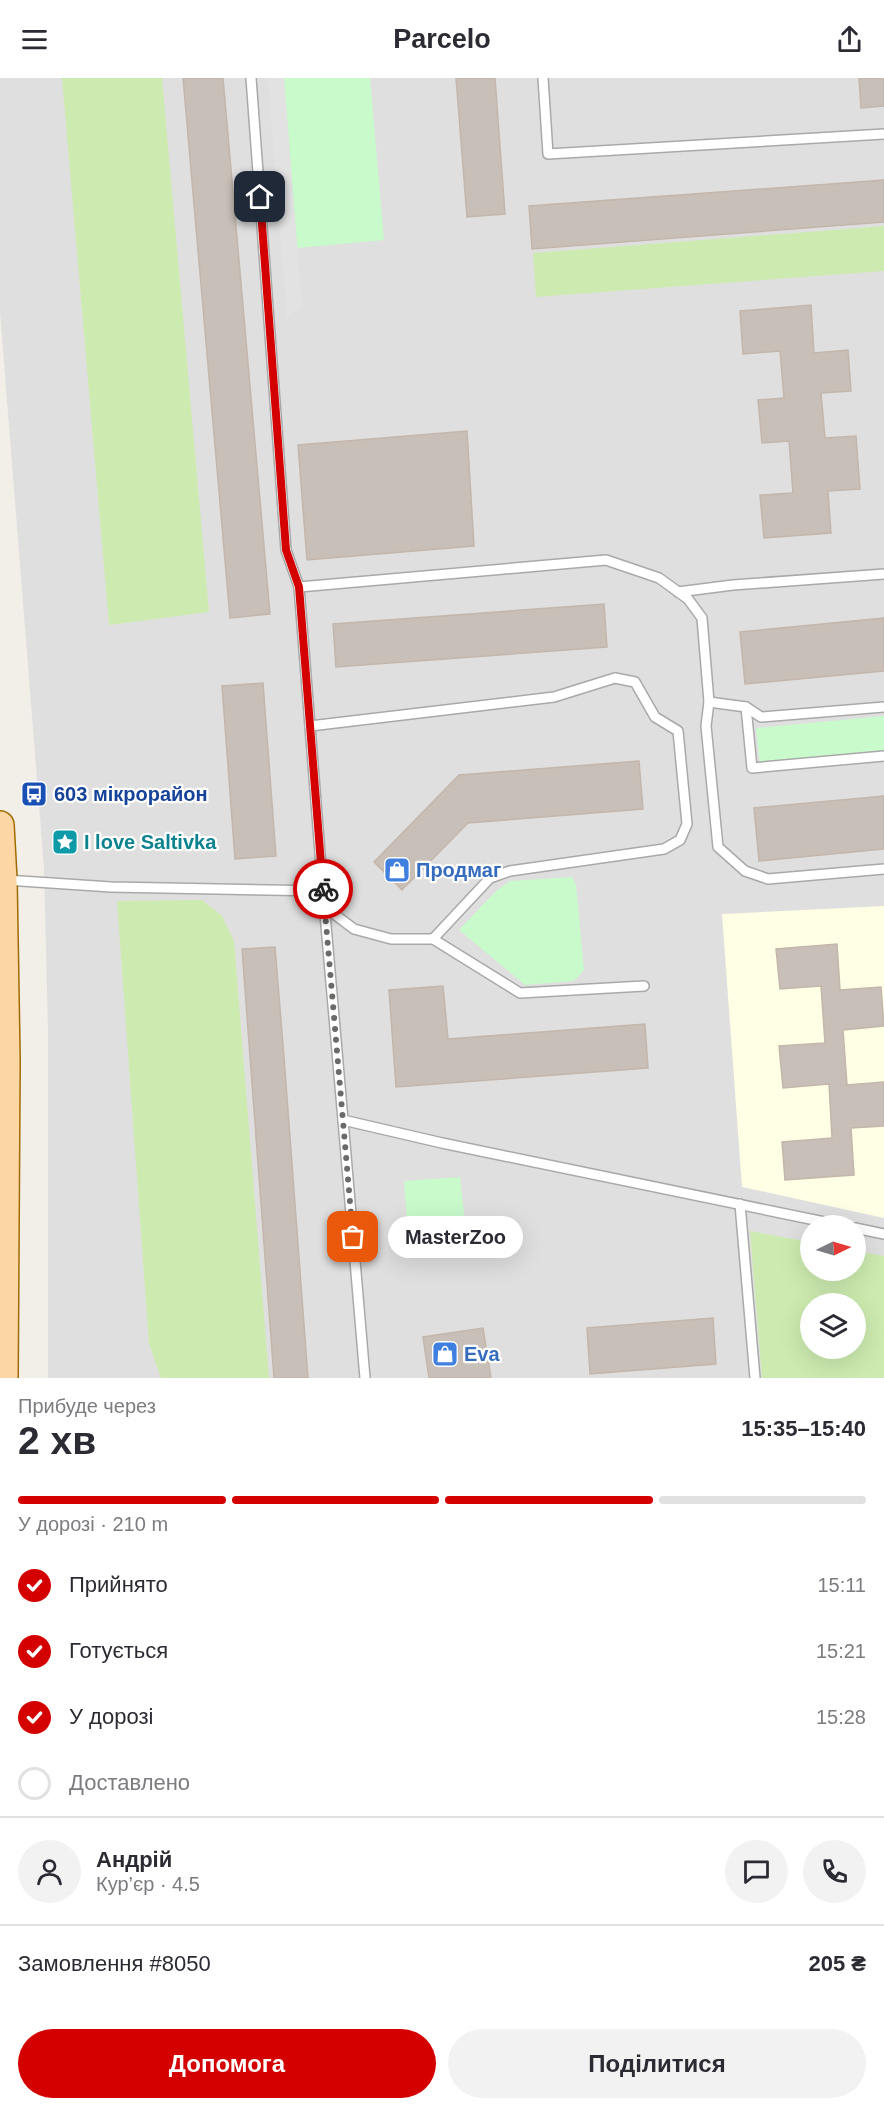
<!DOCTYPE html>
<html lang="uk">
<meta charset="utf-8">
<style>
:root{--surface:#fff;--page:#f2f2f3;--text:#2b2b33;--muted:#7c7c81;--line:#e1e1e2;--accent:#d40000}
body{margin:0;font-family:Helvetica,sans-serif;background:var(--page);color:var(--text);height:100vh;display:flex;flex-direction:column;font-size:22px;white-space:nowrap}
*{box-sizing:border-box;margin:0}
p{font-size:20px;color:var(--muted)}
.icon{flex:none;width:33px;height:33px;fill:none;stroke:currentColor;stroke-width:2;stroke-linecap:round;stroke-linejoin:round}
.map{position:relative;height:1300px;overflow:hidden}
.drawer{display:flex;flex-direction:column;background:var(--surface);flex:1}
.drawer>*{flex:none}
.needle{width:39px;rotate:85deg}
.controls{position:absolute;left:800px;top:1137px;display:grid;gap:12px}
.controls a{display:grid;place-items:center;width:66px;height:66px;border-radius:50%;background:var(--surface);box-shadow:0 6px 24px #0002;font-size:30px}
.pin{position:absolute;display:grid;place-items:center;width:51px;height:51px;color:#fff;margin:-26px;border-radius:12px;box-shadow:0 3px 9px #0006}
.courier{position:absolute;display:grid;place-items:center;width:60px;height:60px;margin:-30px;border:4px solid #d40000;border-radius:50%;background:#fff;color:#222;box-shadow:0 2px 8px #0007}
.bubble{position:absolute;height:42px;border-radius:21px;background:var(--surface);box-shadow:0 6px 24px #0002;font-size:20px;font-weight:600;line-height:42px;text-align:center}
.overview em{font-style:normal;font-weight:600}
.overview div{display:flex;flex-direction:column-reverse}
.overview{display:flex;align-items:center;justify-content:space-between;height:102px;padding:0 18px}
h1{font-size:39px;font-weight:600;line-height:45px}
.bar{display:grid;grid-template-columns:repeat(4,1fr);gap:9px 6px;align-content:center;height:72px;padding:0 18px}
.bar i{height:8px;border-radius:4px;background:var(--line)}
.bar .selected{background:var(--accent)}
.bar p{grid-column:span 4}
.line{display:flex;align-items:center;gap:15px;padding:0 18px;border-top:2px solid var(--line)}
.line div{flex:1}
.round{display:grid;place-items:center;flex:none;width:63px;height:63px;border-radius:32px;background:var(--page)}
ol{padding:0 18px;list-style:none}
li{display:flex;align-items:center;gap:18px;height:66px}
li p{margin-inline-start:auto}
li .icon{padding:6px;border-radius:50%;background:var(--accent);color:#fff;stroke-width:4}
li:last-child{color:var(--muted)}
li i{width:33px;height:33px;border:3px solid var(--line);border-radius:50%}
.action{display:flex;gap:12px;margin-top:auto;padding:12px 18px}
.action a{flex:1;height:69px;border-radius:36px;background:var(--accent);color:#fff;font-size:24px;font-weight:600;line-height:69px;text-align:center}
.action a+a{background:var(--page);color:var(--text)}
header{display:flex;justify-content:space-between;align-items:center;height:78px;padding:0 18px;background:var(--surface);font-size:27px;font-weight:600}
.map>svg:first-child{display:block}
.residential{fill:#e0dfdf;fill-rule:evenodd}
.education{fill:#ffffe5}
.grass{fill:#cdebb0;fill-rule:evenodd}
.park{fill:#c8facc}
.parking{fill:#e2e2e2}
.building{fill:#c7bfb8;stroke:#c4b6ab;stroke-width:1.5}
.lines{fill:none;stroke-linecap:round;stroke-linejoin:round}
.lane-casing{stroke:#a9a9a9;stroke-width:12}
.primary-casing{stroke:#a06b00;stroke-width:30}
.lane{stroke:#fff;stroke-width:9}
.primary{stroke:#fcd6a4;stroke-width:27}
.done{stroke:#6b6a68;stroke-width:6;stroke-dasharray:0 10.8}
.route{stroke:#d40000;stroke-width:8}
.labels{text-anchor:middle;stroke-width:4.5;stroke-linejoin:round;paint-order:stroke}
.transit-label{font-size:20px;font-weight:bold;fill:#164399;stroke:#fff;text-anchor:start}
.culture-label{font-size:20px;font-weight:bold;fill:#0d838f;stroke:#fff;text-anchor:start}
.shop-label{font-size:20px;font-weight:bold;fill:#366cbe;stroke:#fff;text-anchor:start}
</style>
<header><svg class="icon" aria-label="menu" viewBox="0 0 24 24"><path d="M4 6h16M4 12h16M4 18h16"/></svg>Parcelo<svg class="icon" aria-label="share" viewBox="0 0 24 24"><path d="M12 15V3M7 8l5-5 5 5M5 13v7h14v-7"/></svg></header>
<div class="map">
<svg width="884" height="1300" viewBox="0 0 884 1300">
<rect width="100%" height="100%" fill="#f2efe9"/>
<path class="residential" d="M0,0H884V1300H48V953L44,790L0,234ZM810,1148H855V1192H810ZM810,1226H855V1270H810Z"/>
<path class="education" d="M884,828V1140L742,1109L722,836Z"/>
<g class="grass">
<path d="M62,0H162L209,534L109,547Z"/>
<path d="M884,148V193L536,219L533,175Z"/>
<path d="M202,822L222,838L234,863L269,1300H161L149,1266L117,823Z"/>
<path d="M750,1153L810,1164V1192H855V1173L884,1178V1300H762ZM810,1226H855V1270H810Z"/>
</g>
<g class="park">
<path d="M284,0H370L384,162L297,170Z"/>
<path d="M884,638V675L760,687L756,650Z"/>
<path d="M572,799L576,807L584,892L574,903L525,907L459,852L495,814L510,803Z"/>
<path d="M460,1099L467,1162L409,1168L404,1103Z"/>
</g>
<path class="parking" d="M268,0H284L302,229L287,240Z"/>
<g class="building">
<path d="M183,0H223L270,536L230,540Z"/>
<path d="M456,0H495L505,136L467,139Z"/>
<path d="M859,0H884V28L861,30Z"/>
<path d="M884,102V144L532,171L529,128Z"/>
<path d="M811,227L814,275L848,272L851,313L821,315L825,360L856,358L860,411L828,413L831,455L764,460L760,417L793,415L789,363L762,365L758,322L784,320L780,273L743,276L740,233Z"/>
<path d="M467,353L474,468L307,482L298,367Z"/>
<path d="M604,526L607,569L336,589L333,546Z"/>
<path d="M884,540V593L745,606L740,554Z"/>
<path d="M263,605L276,778L235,781L222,608Z"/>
<path d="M639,683L643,731L468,745L402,812L374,784L459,697Z"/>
<path d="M884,718V771L759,783L754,730Z"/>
<path d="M837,866L840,912L881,909L884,948L843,952L847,1007L884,1004V1048L851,1050L854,1097L785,1102L782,1064L832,1060L829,1006L783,1010L779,968L825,965L821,908L780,911L776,871Z"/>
<path d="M275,869L284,979L308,1300H274L242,871Z"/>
<path d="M443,908L448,961L645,946L648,990L396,1009L389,912Z"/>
<path d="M713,1240L716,1286L590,1296L587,1250Z"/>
<path d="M483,1250L491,1300H429L423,1259Z"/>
</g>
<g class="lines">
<defs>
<g id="lane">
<path d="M251,0L286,472L299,509L323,813"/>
<path d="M543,0L548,76L884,56"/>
<path d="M299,509L606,482L659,500L688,521L702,540L709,624L746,629L761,639L884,629"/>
<path d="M678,514L733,507L884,496"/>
<path d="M709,624L706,648L718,769L745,793L768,801L884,791"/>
<path d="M746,629L752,690L884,678"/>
<path d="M310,648L554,619L615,600L635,604L655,639L678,653L687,746L680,762L664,771L510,793L490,800L433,861"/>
<path d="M6,802L111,809L323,813L343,1042L442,1065L844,1148"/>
<path d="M325,829L354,851L391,861H433L520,915L644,908"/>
<path d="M343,1042L365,1300"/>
<path d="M740,1126L755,1300"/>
<path d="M855,1150L884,1156"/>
</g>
<path id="primary" d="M0,747L3,802L6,982L4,1300"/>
</defs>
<use href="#lane" class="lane-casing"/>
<use href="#primary" class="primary-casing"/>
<use href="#lane" class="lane"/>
<use href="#primary" class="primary"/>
</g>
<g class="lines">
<path class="done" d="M323,811L353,1159"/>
<path class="route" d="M260,119L286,472L299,509L323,811"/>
</g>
<defs>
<symbol id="bus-square" viewBox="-11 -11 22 22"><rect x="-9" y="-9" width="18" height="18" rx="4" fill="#1a4fb4" stroke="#fff"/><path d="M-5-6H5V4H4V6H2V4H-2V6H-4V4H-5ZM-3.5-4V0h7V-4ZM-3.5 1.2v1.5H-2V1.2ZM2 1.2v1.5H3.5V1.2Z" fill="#fff"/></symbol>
<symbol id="sight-square" viewBox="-11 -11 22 22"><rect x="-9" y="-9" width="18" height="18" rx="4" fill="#0f9aa8" stroke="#fff"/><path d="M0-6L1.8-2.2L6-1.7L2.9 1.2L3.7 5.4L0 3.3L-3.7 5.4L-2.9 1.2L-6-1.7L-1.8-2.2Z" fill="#fff"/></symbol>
<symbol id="shop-square" viewBox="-11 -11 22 22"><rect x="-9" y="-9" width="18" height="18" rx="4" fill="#3f7fe0" stroke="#fff"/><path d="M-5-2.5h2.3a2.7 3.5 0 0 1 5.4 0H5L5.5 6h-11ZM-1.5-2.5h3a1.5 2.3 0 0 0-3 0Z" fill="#fff"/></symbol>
</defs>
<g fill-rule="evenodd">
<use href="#bus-square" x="19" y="701" width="30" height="30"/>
<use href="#sight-square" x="50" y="749" width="30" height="30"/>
<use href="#shop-square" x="382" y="777" width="30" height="30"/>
<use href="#shop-square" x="430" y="1261" width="30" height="30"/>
</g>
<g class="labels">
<g class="transit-label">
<text x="54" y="723">603 мікрорайон</text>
</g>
<g class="culture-label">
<text x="84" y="771">I love Saltivka</text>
</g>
<g class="shop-label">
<text x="416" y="799">Продмаг</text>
<text x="464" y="1283">Eva</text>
</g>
</g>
</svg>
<div class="controls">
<a><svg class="needle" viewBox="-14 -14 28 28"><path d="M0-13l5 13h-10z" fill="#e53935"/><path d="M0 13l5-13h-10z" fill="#7c7c81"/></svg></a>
<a><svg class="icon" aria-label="layers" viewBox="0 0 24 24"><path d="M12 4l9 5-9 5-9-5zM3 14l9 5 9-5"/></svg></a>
</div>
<div class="pin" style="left:353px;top:1159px;background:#ea580c"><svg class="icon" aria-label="bag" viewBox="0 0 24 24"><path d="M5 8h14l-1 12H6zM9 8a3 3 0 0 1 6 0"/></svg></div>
<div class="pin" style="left:260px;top:119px;background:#1f2937"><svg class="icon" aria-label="home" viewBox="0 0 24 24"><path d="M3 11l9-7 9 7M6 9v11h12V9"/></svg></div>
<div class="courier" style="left:323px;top:811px"><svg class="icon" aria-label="bike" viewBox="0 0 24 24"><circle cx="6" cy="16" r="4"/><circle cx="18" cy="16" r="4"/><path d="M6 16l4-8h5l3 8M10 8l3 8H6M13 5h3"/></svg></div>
<div class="bubble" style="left:388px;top:1138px;width:135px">MasterZoo</div>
</div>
<section class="drawer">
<div class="overview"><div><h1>2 хв</h1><p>Прибуде через</p></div><em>15:35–15:40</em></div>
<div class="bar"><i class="selected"></i><i class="selected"></i><i class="selected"></i><i></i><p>У дорозі · 210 m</p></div>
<ol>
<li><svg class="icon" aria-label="check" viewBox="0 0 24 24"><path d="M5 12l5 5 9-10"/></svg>Прийнято<p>15:11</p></li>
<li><svg class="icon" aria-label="check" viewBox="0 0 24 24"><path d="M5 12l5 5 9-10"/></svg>Готується<p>15:21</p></li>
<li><svg class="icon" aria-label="check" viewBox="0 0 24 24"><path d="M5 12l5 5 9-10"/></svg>У дорозі<p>15:28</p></li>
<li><i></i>Доставлено</li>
</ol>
<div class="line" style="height:108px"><a class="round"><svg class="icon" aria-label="person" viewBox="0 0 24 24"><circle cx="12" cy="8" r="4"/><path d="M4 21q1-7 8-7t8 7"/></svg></a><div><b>Андрій</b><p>Кур’єр · 4.5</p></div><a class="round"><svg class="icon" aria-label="chat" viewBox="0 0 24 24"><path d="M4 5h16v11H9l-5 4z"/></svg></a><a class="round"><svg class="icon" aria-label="phone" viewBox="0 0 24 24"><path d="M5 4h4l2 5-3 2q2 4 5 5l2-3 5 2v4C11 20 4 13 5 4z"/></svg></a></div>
<div class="line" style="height:78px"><div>Замовлення #8050</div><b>205 ₴</b></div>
<div class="action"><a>Допомога</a><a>Поділитися</a></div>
</section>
